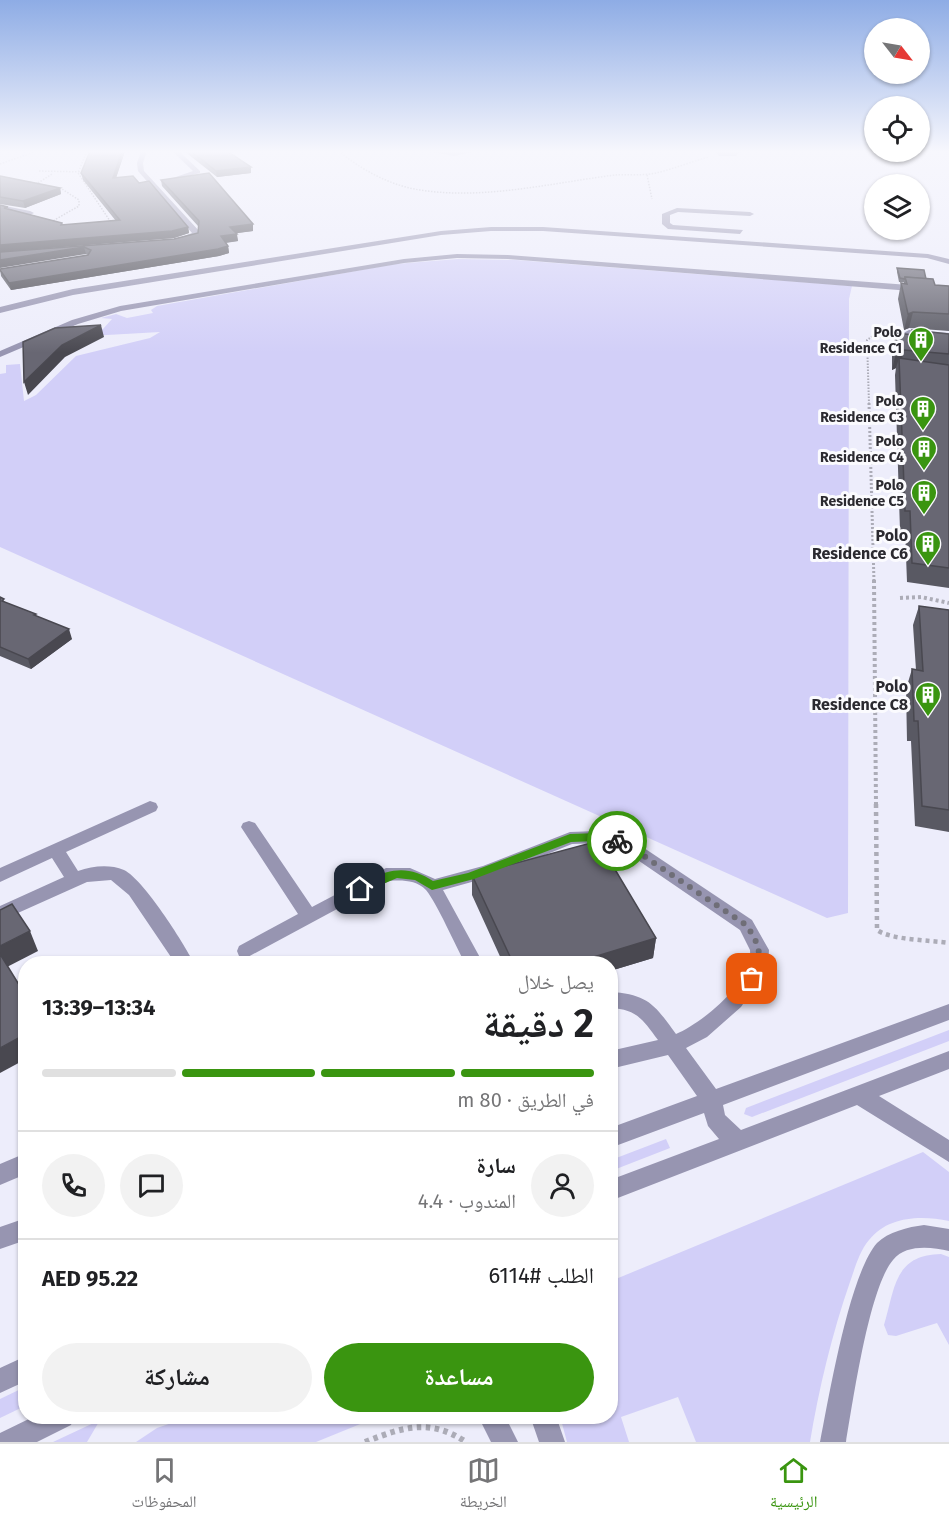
<!DOCTYPE html>
<html lang="ar">
<meta charset="utf-8">
<style>
:root{--surface:#fff;--page:#f2f2f2;--text:#202124;--muted:#757577;--line:#e0e0e0;--accent:#3a9510}
body{margin:0;font-family:"Fira Sans","Noto Naskh Arabic",sans-serif;background:var(--page);color:var(--text);direction:rtl;height:100vh;display:flex;flex-direction:column;font-size:22px;white-space:nowrap}
*{box-sizing:border-box;margin:0}
p{font-size:20px;color:var(--muted)}
.icon{flex:none;width:33px;height:33px;fill:none;stroke:currentColor;stroke-width:2;stroke-linecap:round;stroke-linejoin:round}
.map{position:relative;flex:1;overflow:hidden;direction:ltr}
.details{position:absolute;left:18px;top:956px;width:600px;height:468px;display:flex;flex-direction:column;background:var(--surface);border-radius:24px;box-shadow:0 2px 4px #0004;direction:rtl}
.details>*{flex:none}
.needle{width:39px;rotate:121deg}
.buttons{position:absolute;left:864px;top:18px;display:grid;gap:12px}
.buttons a{display:grid;place-items:center;width:66px;height:66px;border-radius:50%;background:var(--surface);box-shadow:0 2px 4px #0004;font-size:30px}
.pin{position:absolute;display:grid;place-items:center;width:51px;height:51px;color:#fff;margin:-26px;border-radius:12px;box-shadow:0 3px 9px #0006}
.courier{position:absolute;display:grid;place-items:center;width:60px;height:60px;margin:-30px;border:4px solid #3a9510;border-radius:50%;background:#fff;color:#222;box-shadow:0 2px 8px #0007}
.head em{font-style:normal;font-weight:700}
.head div{display:flex;flex-direction:column-reverse}
.head{display:flex;align-items:center;justify-content:space-between;height:102px;padding:0 24px}
h1{font-size:39px;font-weight:700;line-height:45px}
.bar{display:grid;grid-template-columns:repeat(4,1fr);gap:9px 6px;align-content:center;height:72px;padding:0 24px}
.bar i{height:8px;border-radius:4px;background:var(--line)}
.bar .selected{background:var(--accent)}
.bar p{grid-column:span 4}
.line{display:flex;align-items:center;gap:15px;padding:0 24px;border-top:2px solid var(--line)}
.line div{flex:1}
.round{display:grid;place-items:center;flex:none;width:63px;height:63px;border-radius:32px;background:var(--page)}
.cta{display:flex;gap:12px;margin-top:auto;padding:12px 24px}
.cta a{flex:1;height:69px;border-radius:36px;background:var(--accent);color:#fff;font-size:24px;font-weight:700;line-height:69px;text-align:center}
.cta a+a{background:var(--page);color:var(--text)}
.dock{display:flex;justify-content:space-around;align-items:center;height:84px;border-top:2px solid var(--line);background:var(--surface);font-size:16px;color:var(--muted)}
.dock a{display:grid;justify-items:center;gap:3px}
.dock .selected{color:var(--accent)}
.map>svg:first-child{display:block}
.green{fill:#d2cff8}
.lines{fill:none;stroke-linecap:round;stroke-linejoin:round}
.path-far5{stroke:#acacb7;stroke-width:1.5;stroke-dasharray:1.5 1.5;stroke-linecap:butt}
.path-far4{stroke:#acacb7;stroke-width:2;stroke-dasharray:1.5 1.5;stroke-linecap:butt}
.path-far3{stroke:#acacb7;stroke-width:3;stroke-dasharray:2 2;stroke-linecap:butt}
.path-far2{stroke:#acacb7;stroke-width:4;stroke-dasharray:3 3;stroke-linecap:butt}
.path-far1{stroke:#acacb7;stroke-width:4.5;stroke-dasharray:4 4;stroke-linecap:butt}
.path{stroke:#acacb7;stroke-width:6;stroke-dasharray:4.5 4.5;stroke-linecap:butt}
.minor{fill:#9795b1;fill-rule:evenodd}
.wall{fill:#595963}
.shaded-wall{fill:#494850}
.building{fill:#686773;stroke:#494850;stroke-width:1.5}
.route{fill:#3a9510}
.done{stroke:#6f6e77;stroke-width:6;stroke-dasharray:0 10.8}
.labels{text-anchor:middle;stroke-width:6;stroke-linejoin:round;paint-order:stroke}
.far-poi-label{font-size:14px;font-weight:bold;fill:#2b2a30;stroke:#fbfbfe;text-anchor:end}
.poi-label{font-size:16px;font-weight:bold;fill:#2b2a30;stroke:#fbfbfe;text-anchor:end}
</style>
<div class="map">
<svg width="949" height="1442" viewBox="0 0 949 1442">
<rect width="100%" height="100%" fill="#ededfb"/>
<g class="green">
<path d="M458,259L516,260L852,286L849,299L848,913L827,918L0,547V374L6,373V365L20,364L24,401L36,395L76,356L150,338L160,332L54,338L93,328L103,329L112,319L101,318L116,314L127,318L153,313L151,310L157,306L395,264Z"/>
<path d="M949,1030V1041L752,1117L744,1114L746,1108Z"/>
<path d="M666,1139L670,1148L611,1171V1160Z"/>
<path d="M923,1152L949,1172V1221C921,1215 888,1216 869,1240C859,1252 855,1268 850,1282C832,1334 819,1388 810,1442H696L678,1397L621,1417L629,1442H567L560,1416H610L611,1281Z"/>
<path d="M941,1254L949,1257V1345L937,1323L896,1336L888,1335L884,1325C895,1288 894,1255 941,1254Z"/>
<path d="M25,1387V1406L0,1418V1399Z"/>
<path d="M192,1416H380L316,1442H136L157,1428Z"/>
<path d="M100,1420L87,1442H53Z"/>
</g>
<g class="lines">
<g class="path-far5">
<path d="M87,151L78,173L112,224"/>
<path d="M339,151C361,170 392,186 420,190C485,200 551,183 615,175C628,174 643,176 656,173C673,169 691,162 708,157"/>
<path d="M0,164L37,151"/>
<path d="M39,171L86,172"/>
<path d="M647,175L652,199"/>
<path d="M30,182L62,189L79,200V206L51,222"/>
<path d="M38,183L52,174"/>
</g>
<path class="path-far4" d="M869,404L867,340L873,336L890,337"/>
<path class="path-far3" d="M869,403L874,582"/>
<g class="path-far2">
<path d="M874,580L876,805"/>
<path d="M900,598L921,597L949,603"/>
</g>
<path class="path-far1" d="M876,804L877,930C891,940 929,940 949,943"/>
<path class="path" d="M365,1442C403,1427 430,1418 466,1442"/>
<g class="minor">
<path d="M141,151H147L143,163L144,171L200,232V236L177,243V239L192,233L138,171L137,163Z"/>
<path d="M172,151H179L200,171V173L173,180V178L193,171Z"/>
<path d="M427,151H478L454,156Z"/>
<path d="M716,151H741L736,156H719Z"/>
<path d="M0,205L30,211L34,213L30,215L0,209Z"/>
<path d="M677,208L750,212L754,214L750,216L678,212L670,215V223L673,225L743,230L740,234L668,229L662,224V214Z"/>
<path d="M491,227H543L928,254L949,259V264L927,258L543,231H491L441,235L73,295L0,313V307L73,289L441,231Z"/>
<path d="M457,254L508,255L949,288V294L508,259L457,258L404,263L121,311L78,324L0,357V351L72,320L120,306L404,259Z"/>
<path d="M909,330L949,333V339L908,338L949,343V349L912,346L898,340V336Z"/>
<path d="M150,801L156,803L158,807L156,811L66,852L78,871C93,866 109,864 124,870C144,880 183,942 194,963H175L129,895L111,880L87,882L0,921V906L64,877L52,858L0,882V868Z"/>
<path d="M249,821L255,823L312,907L386,868H410L435,879L483,866L570,832L598,831L638,844L752,920L769,950L768,965L762,976L741,1007L707,1037L686,1048L716,1089L949,1004V1020L723,1105L725,1115L741,1130L949,1051V1069L879,1096L949,1140V1162L857,1105L610,1201V1180L719,1139L708,1126L704,1113L610,1148V1128L697,1096L668,1055L610,1069V1051L658,1040C643,1020 637,1009 610,1008V992C648,994 655,1005 676,1034C702,1023 753,982 750,950L740,930L626,852L598,843L572,844L493,876L443,890L483,963H465C455,945 438,905 426,890C416,880 402,880 389,881L246,958L239,956L237,951L239,946L298,914L241,827L243,823Z"/>
<path d="M26,1153V1174L0,1185V1164Z"/>
<path d="M26,1218V1240L0,1249V1227Z"/>
<path d="M924,1225L949,1229V1251C931,1247 906,1244 893,1260C869,1288 853,1402 846,1442H820C829,1397 849,1275 877,1243C888,1232 908,1227 924,1225Z"/>
<path d="M26,1356V1381L0,1393V1368Z"/>
<path d="M35,1416H75L71,1425L37,1442H0V1433Z"/>
<path d="M478,1416H505L518,1442H491Z"/>
<path d="M530,1416H556L565,1442H539Z"/>
</g>
</g>
<g class="wall">
<path d="M90,151H125L116,178L139,183L188,227L189,233L174,238L0,252L9,209L62,223L63,225L116,221L83,180L81,173Z"/>
<path d="M184,151H227L251,173L217,177Z"/>
<path d="M0,176L60,188L61,194L25,208L0,204Z"/>
<path d="M161,180L253,231L236,233L238,241L226,243L228,246L229,253L219,256L11,290L1,276L0,269L88,255L86,254L0,252L174,239L198,233V226L162,186Z"/>
<path d="M897,268L926,279L935,285L949,286V331L909,328L904,330L898,299L901,283H904V282H899L897,272Z"/>
<path d="M912,330L949,334V588L907,582L905,530H900L895,375L896,368L892,370V350L896,333L911,334Z"/>
<path d="M0,597L5,602L37,617L72,639L31,669L0,656Z"/>
<path d="M919,606L949,610V832L915,826L911,741H907L906,689L912,669L916,670L913,625Z"/>
<path d="M472,875L656,938L653,958L610,971V963H503L472,895Z"/>
</g>
<g class="shaded-wall">
<path d="M122,151H125L114,184L113,178Z"/>
<path d="M251,167V173L217,177L216,171Z"/>
<path d="M60,188L61,194L25,208L23,201Z"/>
<path d="M253,224V231L231,234L230,227Z"/>
<path d="M188,227L189,233L174,238L0,252V245Z"/>
<path d="M237,234L238,241L222,243L221,236Z"/>
<path d="M228,246L229,253L219,256L11,290L9,283Z"/>
<path d="M84,247L86,254L0,268V260Z"/>
<path d="M913,312L909,328L904,330L908,314Z"/>
<path d="M101,325L104,337L65,357L28,395L24,382L62,345Z"/>
<path d="M904,350L900,367L899,358L896,368L892,370L896,353Z"/>
<path d="M69,629L72,639L31,669L28,659Z"/>
<path d="M30,931L38,951L5,968L0,956V946Z"/>
<path d="M656,938L653,958L610,971V963H574Z"/>
<path d="M26,1034V1059L0,1073V1048Z"/>
</g>
<g class="building">
<path d="M90,151H122L113,178L133,176L139,183L149,181L188,227L172,231L0,245V205L8,207L4,208L62,223L61,225L120,220L81,173Z"/>
<path d="M191,151H227L251,167L216,171Z"/>
<path d="M209,173L253,224L230,227L237,234L221,236L228,246L218,249L9,283L0,270V269L88,255L91,250L84,247L0,260V252L174,239L198,233L199,221L161,180Z"/>
<path d="M0,176L60,188L23,201L0,197Z"/>
<path d="M897,268L924,270L926,279L905,277V279L900,278Z"/>
<path d="M905,277L933,279L935,285L949,286V314L913,312L908,314L901,283L907,284Z"/>
<path d="M101,325L62,345L24,382L23,342L55,328Z"/>
<path d="M912,330L949,334V354L904,350L896,353V333L913,335Z"/>
<path d="M899,358L949,365V568L912,563L910,511H905Z"/>
<path d="M0,597L4,599L2,601L36,614L34,615L69,629L28,659L0,647Z"/>
<path d="M919,606L949,610V810L922,806L918,721H914L912,669L923,671Z"/>
<path d="M598,841L656,938L574,963H513L472,875Z"/>
<path d="M12,904L30,931L0,946V910Z"/>
<path d="M0,954L26,996V1034L0,1048Z"/>
</g>
<linearGradient id="sky" x2="0" y2="1"><stop stop-color="#8eace5"/><stop offset="0.43" stop-color="#f7f7fd"/><stop offset="1" stop-color="#f7f7fd" stop-opacity="0"/></linearGradient>
<rect width="949" height="353" fill="url(#sky)"/>
<path class="route" d="M598,833L621,838L623,841L617,845L598,841L571,842L474,879L432,890L415,880L397,878L360,894L354,889C358,884 364,882 370,879C393,867 412,867 433,881L468,873L570,834Z"/>
<g class="lines">
<path class="done" d="M617,841L632,848L746,925C760,944 764,959 752,979"/>
</g>
<defs>
<symbol id="building-pin" viewBox="-11 -11 22 30"><path d="M0 17L-7.5 6A9.5 9.5 0 1 1 7.5 6Z" fill="#3a9510" stroke="#fbfbfe"/><path d="M-4-6H4V6H1V3H-1V6H-4ZM-2.5-4.3h1.7v1.8h-1.7ZM.8-4.3h1.7v1.8H.8ZM-2.5-1h1.7V.8h-1.7ZM.8-1h1.7V.8H.8Z" fill="#fff"/></symbol>
</defs>
<g fill-rule="evenodd">
<use href="#building-pin" x="906" y="325" width="30" height="40"/>
<use href="#building-pin" x="908" y="394" width="30" height="40"/>
<use href="#building-pin" x="909" y="434" width="30" height="40"/>
<use href="#building-pin" x="909" y="478" width="30" height="40"/>
<use href="#building-pin" x="913" y="529" width="30" height="40"/>
<use href="#building-pin" x="913" y="680" width="30" height="40"/>
</g>
<g class="labels">
<g class="far-poi-label">
<text x="902" y="337">Polo<tspan x="902" dy="16">Residence C1</tspan></text>
<text x="904" y="406">Polo<tspan x="904" dy="16">Residence C3</tspan></text>
<text x="904" y="446">Polo<tspan x="904" dy="16">Residence C4</tspan></text>
<text x="904" y="490">Polo<tspan x="904" dy="16">Residence C5</tspan></text>
</g>
<g class="poi-label">
<text x="908" y="541">Polo<tspan x="908" dy="18">Residence C6</tspan></text>
<text x="908" y="692">Polo<tspan x="908" dy="18">Residence C8</tspan></text>
</g>
</g>
</svg>
<div class="buttons">
<a><svg class="needle" viewBox="-14 -14 28 28"><path d="M0-13l5 13h-10z" fill="#e53935"/><path d="M0 13l5-13h-10z" fill="#757577"/></svg></a>
<a><svg class="icon" aria-label="locate" viewBox="0 0 24 24"><circle cx="12" cy="12" r="6"/><path d="M12 2v4M12 18v4M2 12h4M18 12h4"/></svg></a>
<a><svg class="icon" aria-label="layers" viewBox="0 0 24 24"><path d="M12 4l9 5-9 5-9-5zM3 14l9 5 9-5"/></svg></a>
</div>
<div class="pin" style="left:752px;top:979px;background:#ea580c"><svg class="icon" aria-label="bag" viewBox="0 0 24 24"><path d="M5 8h14l-1 12H6zM9 8a3 3 0 0 1 6 0"/></svg></div>
<div class="pin" style="left:360px;top:889px;background:#1f2937"><svg class="icon" aria-label="home" viewBox="0 0 24 24"><path d="M3 11l9-7 9 7M6 9v11h12V9"/></svg></div>
<div class="courier" style="left:617px;top:841px"><svg class="icon" aria-label="bike" viewBox="0 0 24 24"><circle cx="6" cy="16" r="4"/><circle cx="18" cy="16" r="4"/><path d="M6 16l4-8h5l3 8M10 8l3 8H6M13 5h3"/></svg></div>
<section class="details">
<div class="head"><div><h1>2 دقيقة</h1><p>يصل خلال</p></div><em>13:34–13:39</em></div>
<div class="bar"><i class="selected"></i><i class="selected"></i><i class="selected"></i><i></i><p>في الطريق · 80 m</p></div>
<div class="line" style="height:108px"><a class="round"><svg class="icon" aria-label="person" viewBox="0 0 24 24"><circle cx="12" cy="8" r="4"/><path d="M4 21q1-7 8-7t8 7"/></svg></a><div><b>سارة</b><p>المندوب · 4.4</p></div><a class="round"><svg class="icon" aria-label="chat" viewBox="0 0 24 24"><path d="M4 5h16v11H9l-5 4z"/></svg></a><a class="round"><svg class="icon" aria-label="phone" viewBox="0 0 24 24"><path d="M5 4h4l2 5-3 2q2 4 5 5l2-3 5 2v4C11 20 4 13 5 4z"/></svg></a></div>
<div class="line" style="height:78px"><div>الطلب #6114</div><b>AED 95.22</b></div>
<div class="cta"><a>مساعدة</a><a>مشاركة</a></div>
</section>
</div>
<nav class="dock">
<a class="selected"><svg class="icon" aria-label="home" viewBox="0 0 24 24"><path d="M3 11l9-7 9 7M6 9v11h12V9"/></svg>الرئيسية</a>
<a><svg class="icon" aria-label="map" viewBox="0 0 24 24"><path d="M3 6l6-2 6 2 6-2v14l-6 2-6-2-6 2zM9 4v14M15 6v14"/></svg>الخريطة</a>
<a><svg class="icon" aria-label="saved" viewBox="0 0 24 24"><path d="M7 4h10v16l-5-4-5 4z"/></svg>المحفوظات</a>
</nav>
